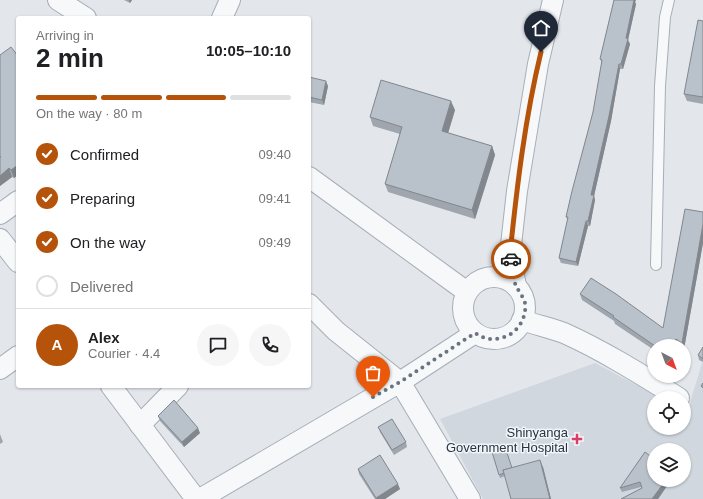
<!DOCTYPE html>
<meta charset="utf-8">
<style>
:root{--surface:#fff;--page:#f6f6f6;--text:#202124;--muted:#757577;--line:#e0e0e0;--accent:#b45309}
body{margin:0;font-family:Helvetica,sans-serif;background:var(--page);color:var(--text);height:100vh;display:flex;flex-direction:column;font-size:15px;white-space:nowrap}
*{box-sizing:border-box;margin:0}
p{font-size:13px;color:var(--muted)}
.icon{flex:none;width:22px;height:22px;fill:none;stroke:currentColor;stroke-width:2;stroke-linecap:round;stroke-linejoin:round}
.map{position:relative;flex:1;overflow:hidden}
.details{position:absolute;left:16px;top:16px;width:295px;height:372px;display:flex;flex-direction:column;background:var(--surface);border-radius:4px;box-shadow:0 1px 3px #0004}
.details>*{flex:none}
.needle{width:26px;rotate:139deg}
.fabs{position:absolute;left:647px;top:339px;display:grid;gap:8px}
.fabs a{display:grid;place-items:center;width:44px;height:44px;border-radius:50%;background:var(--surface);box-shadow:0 1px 3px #0004;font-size:20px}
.pin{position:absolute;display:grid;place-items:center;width:34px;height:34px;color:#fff;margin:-41px -17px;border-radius:50% 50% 50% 0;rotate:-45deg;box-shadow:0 0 4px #0007}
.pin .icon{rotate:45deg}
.courier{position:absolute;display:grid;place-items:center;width:40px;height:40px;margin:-20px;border:3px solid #b45309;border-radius:50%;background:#fff;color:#222;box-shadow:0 1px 5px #0007}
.summary em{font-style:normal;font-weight:800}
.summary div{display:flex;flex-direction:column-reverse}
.summary{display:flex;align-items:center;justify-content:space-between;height:68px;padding:0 20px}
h1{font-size:26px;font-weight:800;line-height:30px}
.bar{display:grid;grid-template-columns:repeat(4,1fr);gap:6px 4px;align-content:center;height:48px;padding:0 20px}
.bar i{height:5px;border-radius:3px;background:var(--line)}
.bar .selected{background:var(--accent)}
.bar p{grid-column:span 4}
.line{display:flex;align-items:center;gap:10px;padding:0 20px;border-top:1px solid var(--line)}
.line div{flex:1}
.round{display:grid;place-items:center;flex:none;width:42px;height:42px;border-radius:21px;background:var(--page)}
ol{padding:0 20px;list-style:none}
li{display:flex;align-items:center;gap:12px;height:44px}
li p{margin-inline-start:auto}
li .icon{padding:4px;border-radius:50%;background:var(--accent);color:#fff;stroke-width:4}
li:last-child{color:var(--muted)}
li i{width:22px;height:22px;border:2px solid var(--line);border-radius:50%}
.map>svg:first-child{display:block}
.built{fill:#d0d7de;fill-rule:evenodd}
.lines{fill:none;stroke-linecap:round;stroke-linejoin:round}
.service-casing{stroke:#a7aeb7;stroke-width:12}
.minor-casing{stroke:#a7aeb7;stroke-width:22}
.service{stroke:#f6f8fa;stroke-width:10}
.minor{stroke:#f6f8fa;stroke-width:20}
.wall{fill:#9fa6ae}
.shaded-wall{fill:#82878d}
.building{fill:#b9c1ca;stroke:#82878d}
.done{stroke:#6a7480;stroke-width:4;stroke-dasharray:0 7.2}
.route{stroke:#b45309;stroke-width:5}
.poi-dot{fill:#d93f66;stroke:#f3f6f9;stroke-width:1.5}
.labels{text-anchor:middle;stroke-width:3;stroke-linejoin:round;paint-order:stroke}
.poi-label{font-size:13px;fill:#293646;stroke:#f3f6f9;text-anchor:end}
</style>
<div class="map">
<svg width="703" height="499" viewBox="0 0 703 499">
<rect width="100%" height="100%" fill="#e3e7ec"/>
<path class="built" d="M703,360V499H483L440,419L595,363L661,398H654V428H684V411L687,412ZM654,450H684V480H654Z"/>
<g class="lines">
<defs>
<path id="service" d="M656,265L660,86L665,17L669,0"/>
<g id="minor">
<path d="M58,0L86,18"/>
<path d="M222,18L230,0"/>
<path d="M309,177L467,292"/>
<path d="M0,214L18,201"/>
<path d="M0,239L18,262"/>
<circle cx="494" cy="308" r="31"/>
<path d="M516,286L510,254L517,191L538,64L553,0"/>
<path d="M309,304L336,331L400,382L470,499"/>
<path d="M522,320C536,325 551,328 564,333C604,351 642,375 679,398"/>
<path d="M0,369L18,356"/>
<path d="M111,386L196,499"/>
<path d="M140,425L178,386"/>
<path d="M200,499L400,382L475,333"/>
</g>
</defs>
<use href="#service" class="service-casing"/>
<use href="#minor" class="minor-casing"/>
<use href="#service" class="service"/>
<use href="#minor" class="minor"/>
</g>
<g class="wall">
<path d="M124,0H132L130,3Z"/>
<path d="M614,0H636L635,2L636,4L628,40L630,44L623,69H620L611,121L594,196L595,200L590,226H588L578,266L561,263L559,258L568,220L566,217L593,112L602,63L600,59Z"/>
<path d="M703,21V104L687,101L684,94Z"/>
<path d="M0,55L18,56V175L14,178L12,177L0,186Z"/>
<path d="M309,77L328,86L324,105L309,102Z"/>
<path d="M455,110L448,133L492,146L495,155L475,219L388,192L385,184L400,134L373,126L370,117Z"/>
<path d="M703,212V243L684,349V346H680L679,345L678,346H654V350L615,324L614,321L582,300L580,294L663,328Z"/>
<path d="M703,347V362L699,360L698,355Z"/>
<path d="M158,416L200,433L184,447L160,421Z"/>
<path d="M378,427L406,442L407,447L394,455L380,432Z"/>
<path d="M0,434L3,442L0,444Z"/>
<path d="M645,452L654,480H671L658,499H621L642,488L641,487L622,492L620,488Z"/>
<path d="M543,467L551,499H511L505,476L500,478L499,475L512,468Z"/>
<path d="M358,469L400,489L385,499H375L359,474Z"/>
</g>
<g class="shaded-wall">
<path d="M129,0H132L130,3Z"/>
<path d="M633,0H636L635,2L636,4L628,40L630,44L623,69L621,64L626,38Z"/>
<path d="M619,64L620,69L611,121L594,196L595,200L590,226L588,221L591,195Z"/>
<path d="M326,81L328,86L324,105L322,100Z"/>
<path d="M451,101L455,110L446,140L442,131Z"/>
<path d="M492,146L495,155L475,219L472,210Z"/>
<path d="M18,165V175L14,178L11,170Z"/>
<path d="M9,168L12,177L0,186V176Z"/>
<path d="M586,221L588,226L578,266L576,262Z"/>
<path d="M703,224V243L684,349V346H683L682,343Z"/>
<path d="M676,339L679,345L678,346H672Z"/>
<path d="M198,428L200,433L184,447L182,442Z"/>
<path d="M540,460L543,467L551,499H550Z"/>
<path d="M666,480H671L658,499H652Z"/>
<path d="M398,484L400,489L385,499H377L376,498Z"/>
</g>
<g class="building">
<path d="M614,0H634L626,38L628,39L621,64H619L609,116L591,195H594L588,221H586L576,262L559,258L568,217H566L572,191L593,112L602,60L600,59Z"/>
<path d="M698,20L703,21V97L684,94Z"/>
<path d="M11,47L18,56V165L11,170L9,168L0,176V157H1L0,156V55Z"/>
<path d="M309,77L326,81L322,100L309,97Z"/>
<path d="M381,80L451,101L442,131L492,146L472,210L385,184L402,127L370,117Z"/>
<path d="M685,209L703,212V224L682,343L676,339L672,346H655L613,317L614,316L580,294L591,278L616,294L663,328Z"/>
<path d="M703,347V359L698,355Z"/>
<path d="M703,383V388L701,386Z"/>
<path d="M174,400L198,428L182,442L158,416Z"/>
<path d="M392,419L406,442L392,450L378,427Z"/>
<path d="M505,447L512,468L503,470L504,473L499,475L492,452Z"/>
<path d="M645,452L654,459V480H666L652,499H621L642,488L640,482L620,488Z"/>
<path d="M380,455L398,484L376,498L358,469Z"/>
<path d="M540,460L550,499H511L503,470Z"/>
</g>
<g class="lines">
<path class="done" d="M373,397L400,382L475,333C484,339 493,341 504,337C518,333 527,317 525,303C523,296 519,292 516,286C513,279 512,267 511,259"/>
<path class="route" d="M511,259L510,254C517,186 525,118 541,52"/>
</g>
<path class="poi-dot" d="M575 433h4v4h4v4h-4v4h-4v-4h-4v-4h4z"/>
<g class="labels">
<g class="poi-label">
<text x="568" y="437">Shinyanga<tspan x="568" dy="15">Government Hospital</tspan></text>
</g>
</g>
</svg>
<div class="fabs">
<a><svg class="needle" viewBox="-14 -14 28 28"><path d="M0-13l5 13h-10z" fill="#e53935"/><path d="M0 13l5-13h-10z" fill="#757577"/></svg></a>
<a><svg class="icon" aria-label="locate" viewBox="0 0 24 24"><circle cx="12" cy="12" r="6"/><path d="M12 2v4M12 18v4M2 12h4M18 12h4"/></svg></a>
<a><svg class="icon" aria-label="layers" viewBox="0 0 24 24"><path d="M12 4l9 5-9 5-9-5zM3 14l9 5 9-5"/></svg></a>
</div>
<div class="pin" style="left:373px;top:397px;background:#ea580c"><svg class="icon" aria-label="bag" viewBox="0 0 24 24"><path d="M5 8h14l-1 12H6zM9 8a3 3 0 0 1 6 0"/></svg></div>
<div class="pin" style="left:541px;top:52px;background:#1f2937"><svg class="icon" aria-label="home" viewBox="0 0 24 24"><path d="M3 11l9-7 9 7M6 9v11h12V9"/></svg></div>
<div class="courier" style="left:511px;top:259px"><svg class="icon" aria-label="car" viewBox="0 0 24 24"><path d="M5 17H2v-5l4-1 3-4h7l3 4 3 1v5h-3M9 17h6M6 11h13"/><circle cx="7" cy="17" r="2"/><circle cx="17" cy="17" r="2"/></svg></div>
<section class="details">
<div class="summary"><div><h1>2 min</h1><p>Arriving in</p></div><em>10:05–10:10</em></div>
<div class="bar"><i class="selected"></i><i class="selected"></i><i class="selected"></i><i></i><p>On the way · 80 m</p></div>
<ol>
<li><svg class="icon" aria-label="check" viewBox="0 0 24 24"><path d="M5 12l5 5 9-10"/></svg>Confirmed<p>09:40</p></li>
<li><svg class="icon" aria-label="check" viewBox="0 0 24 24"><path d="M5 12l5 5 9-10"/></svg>Preparing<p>09:41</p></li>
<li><svg class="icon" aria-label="check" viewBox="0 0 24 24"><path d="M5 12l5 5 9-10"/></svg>On the way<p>09:49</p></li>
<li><i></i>Delivered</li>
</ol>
<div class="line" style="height:72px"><b class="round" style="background:var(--accent);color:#fff">A</b><div><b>Alex</b><p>Courier · 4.4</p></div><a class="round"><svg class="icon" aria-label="chat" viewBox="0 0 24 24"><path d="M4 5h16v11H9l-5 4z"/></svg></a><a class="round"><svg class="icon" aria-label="phone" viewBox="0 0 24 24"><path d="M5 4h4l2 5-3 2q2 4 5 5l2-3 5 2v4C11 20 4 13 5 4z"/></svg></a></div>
</section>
</div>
